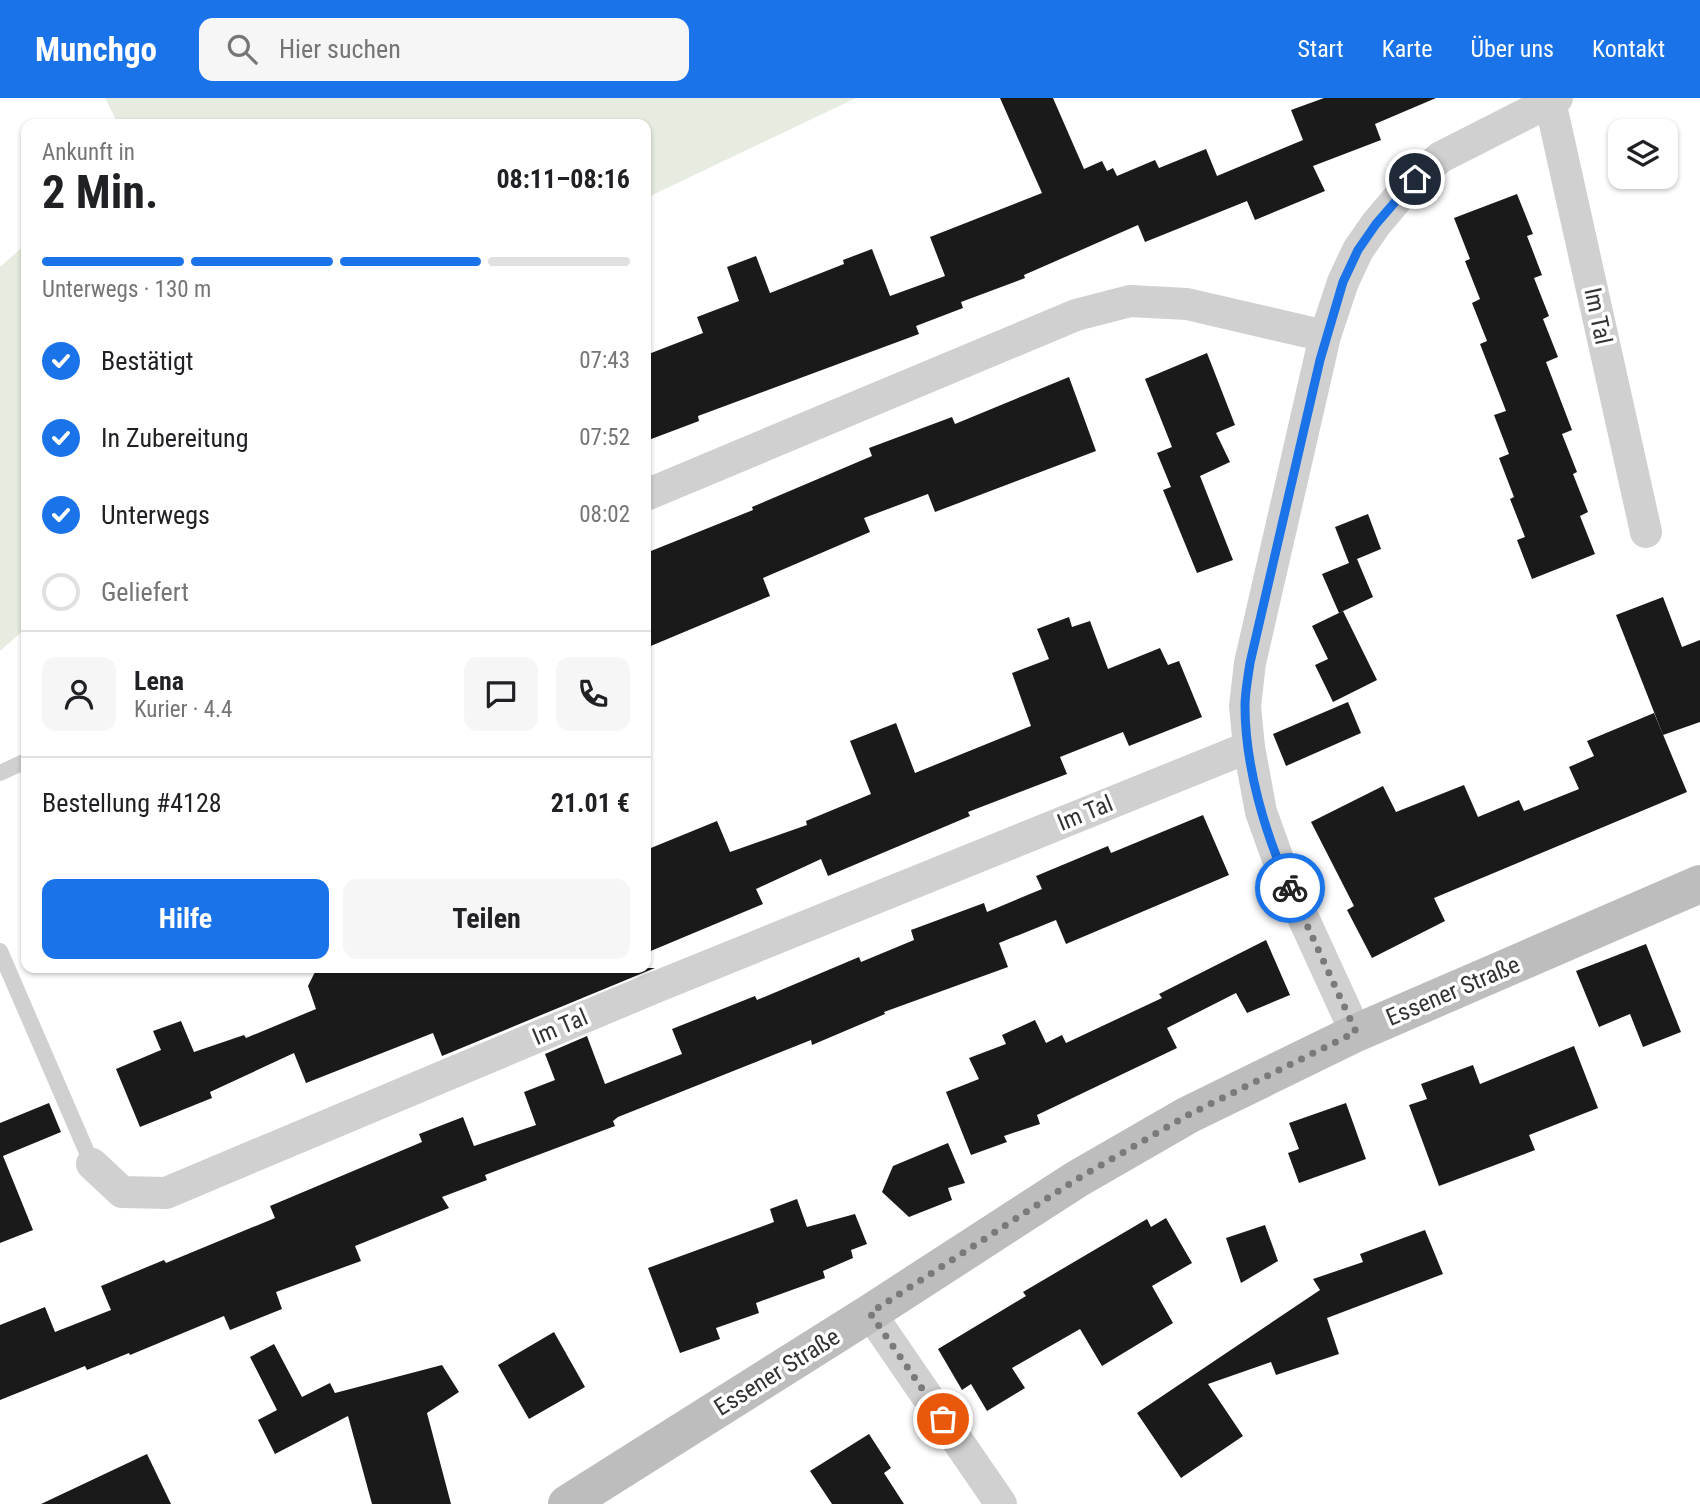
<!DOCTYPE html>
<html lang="de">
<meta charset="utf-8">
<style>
:root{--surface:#fff;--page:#f6f6f6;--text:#202124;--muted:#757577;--line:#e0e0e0;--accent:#1a73e8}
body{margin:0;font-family:"Roboto Condensed",sans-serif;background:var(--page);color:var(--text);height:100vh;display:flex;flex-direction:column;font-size:26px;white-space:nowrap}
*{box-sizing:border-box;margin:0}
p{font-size:23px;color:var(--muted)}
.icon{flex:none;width:38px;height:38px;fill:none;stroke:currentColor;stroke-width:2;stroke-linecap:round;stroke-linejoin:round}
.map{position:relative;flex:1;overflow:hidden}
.details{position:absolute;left:21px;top:21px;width:630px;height:854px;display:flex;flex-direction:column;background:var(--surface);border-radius:14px;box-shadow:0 2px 5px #0004}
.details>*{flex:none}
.buttons{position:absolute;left:1608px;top:21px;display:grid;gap:14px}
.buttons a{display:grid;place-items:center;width:70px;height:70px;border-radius:14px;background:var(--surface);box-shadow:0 2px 5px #0004;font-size:35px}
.pin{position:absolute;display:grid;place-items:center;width:60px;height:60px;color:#fff;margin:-30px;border:4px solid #fff;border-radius:50%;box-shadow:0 2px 7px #0007}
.courier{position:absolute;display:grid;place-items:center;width:70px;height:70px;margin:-35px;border:5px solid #1a73e8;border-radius:50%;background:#fff;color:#222;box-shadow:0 2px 9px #0007}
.headline em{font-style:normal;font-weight:700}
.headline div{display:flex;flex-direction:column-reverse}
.headline{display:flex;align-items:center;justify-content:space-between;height:119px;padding:0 21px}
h1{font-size:46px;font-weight:700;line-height:52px}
.bar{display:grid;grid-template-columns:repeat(4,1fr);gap:10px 7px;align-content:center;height:84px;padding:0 21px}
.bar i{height:9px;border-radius:5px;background:var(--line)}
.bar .active{background:var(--accent)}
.bar p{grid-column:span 4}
.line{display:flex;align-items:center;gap:18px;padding:0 21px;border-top:2px solid var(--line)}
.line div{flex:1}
.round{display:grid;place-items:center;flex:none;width:74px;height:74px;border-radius:14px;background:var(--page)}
ol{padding:0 21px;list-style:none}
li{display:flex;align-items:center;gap:21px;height:77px}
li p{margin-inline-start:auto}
li .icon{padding:7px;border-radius:50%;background:var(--accent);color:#fff;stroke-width:4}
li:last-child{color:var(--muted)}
li i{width:38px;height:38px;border:4px solid var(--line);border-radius:50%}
.primary-button{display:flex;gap:14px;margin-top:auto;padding:14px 21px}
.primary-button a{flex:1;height:80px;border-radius:14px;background:var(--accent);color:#fff;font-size:28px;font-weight:700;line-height:80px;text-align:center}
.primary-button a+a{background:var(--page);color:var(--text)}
header{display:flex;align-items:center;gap:42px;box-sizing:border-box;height:98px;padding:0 35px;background:var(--accent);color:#fff}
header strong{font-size:33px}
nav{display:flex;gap:38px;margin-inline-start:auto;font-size:24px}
.search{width:490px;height:63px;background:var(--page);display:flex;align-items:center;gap:18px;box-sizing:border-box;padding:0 24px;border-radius:14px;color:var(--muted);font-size:26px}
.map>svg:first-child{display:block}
.green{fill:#e6ecdf}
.building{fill:#1a1a1a}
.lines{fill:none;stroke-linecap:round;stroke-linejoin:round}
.lane{stroke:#d0d0d0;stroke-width:16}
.street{stroke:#d0d0d0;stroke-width:32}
.secondary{stroke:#bdbdbd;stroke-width:38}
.done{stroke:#7a7a7a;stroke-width:7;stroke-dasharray:0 12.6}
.route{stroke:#1a73e8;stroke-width:9}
.labels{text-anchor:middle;stroke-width:7;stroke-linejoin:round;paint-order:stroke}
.street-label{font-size:24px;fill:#333;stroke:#fff}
</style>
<header>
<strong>Munchgo</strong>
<div class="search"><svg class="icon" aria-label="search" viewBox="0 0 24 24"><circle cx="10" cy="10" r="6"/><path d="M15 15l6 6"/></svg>Hier suchen</div>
<nav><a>Start</a><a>Karte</a><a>Über uns</a><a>Kontakt</a></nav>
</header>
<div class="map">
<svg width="1700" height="1406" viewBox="0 0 1700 1406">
<rect width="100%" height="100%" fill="#fff"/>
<g class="green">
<path d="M105,0H856L646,100V26H118Z"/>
<path d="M26,146V530L0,553V169Z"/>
</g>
<g class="building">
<path d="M1000,0H1053L1084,71L1102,63L1107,73L1113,70L1117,78L1155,62L1159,70L1206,51L1217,78L1303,42L1291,12L1324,0H1436L1375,26L1381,42L1313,68L1325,93L1255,122L1247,103L1145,144L1138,127L1024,177L1025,180L961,204L963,210L916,228L919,236L698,318L699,323L646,343V257L703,235L697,219L739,203L727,169L756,158L770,195L844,166L843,162L872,151L890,198L945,178L930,139L1042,95Z"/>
<path d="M1517,96L1533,136L1527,138L1542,177L1534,180L1549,218L1543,221L1558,259L1546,264L1572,332L1562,336L1577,374L1573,376L1588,414L1580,418L1595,456L1532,481L1517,442L1525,439L1510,401L1514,399L1499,360L1509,356L1494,317L1506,313L1480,246L1487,243L1472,205L1480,201L1465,163L1470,161L1454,120Z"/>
<path d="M1207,255L1235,327L1216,335L1230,364L1200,378L1233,462L1197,475L1163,392L1171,389L1157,355L1172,349L1145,281Z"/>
<path d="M1069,279L1096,353L935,414L928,396L864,420L870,434L763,480L770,498L646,550V455L753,412L752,409L872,358L869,350L952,319L955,326Z"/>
<path d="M1368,416L1381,451L1357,461L1373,499L1339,515L1322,476L1349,465L1335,429Z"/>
<path d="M1663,499L1682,549L1700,542V624L1663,637L1616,517Z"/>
<path d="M1343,513L1377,582L1333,604L1315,567L1328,561L1312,528Z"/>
<path d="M1069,519L1072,529L1090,523L1108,571L1160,550L1168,567L1179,563L1202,619L1129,648L1123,634L1060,659L1067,676L968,714L970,718L828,778L821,761L756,791L763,806L646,855V752L717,723L730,754L807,727L806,723L871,696L850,643L896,625L915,675L1031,628L1012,575L1049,561L1037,531Z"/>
<path d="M1348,604L1361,635L1286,668L1273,636Z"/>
<path d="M1654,615L1687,694L1434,800L1445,823L1372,860L1347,812L1354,808L1311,724L1383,688L1396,714L1464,687L1478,719L1519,702L1524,713L1579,691L1569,669L1594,658L1587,643Z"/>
<path d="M1203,717L1229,777L1066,846L1056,822L999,845L1008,869L884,914L885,916L812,947L811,942L618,1019L613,1023L615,1028L485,1077L487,1082L442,1099L449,1110L355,1148L361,1163L276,1194L282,1211L230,1232L224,1218L130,1257L129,1255L87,1272L85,1268L0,1302V1227L45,1209L55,1234L111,1212L101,1188L164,1162L166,1165L275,1120L270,1108L422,1044L419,1036L463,1019L474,1048L536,1027L524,994L555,982L545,956L587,938L605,986L682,956L672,931L755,898L757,902L859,859L861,864L914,842L911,832L984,805L987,814L1042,791L1036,778L1108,748L1111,755Z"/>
<path d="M1266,842L1290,897L1247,915L1236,895L1167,930L1177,950L1037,1017L1040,1026L1004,1038L1007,1044L971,1057L946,994L979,981L969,960L1006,946L1002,937L1035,922L1046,945L1062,937L1066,945L1162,900L1159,896Z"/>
<path d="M1646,846L1681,934L1643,949L1630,916L1599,929L1576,873Z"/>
<path d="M317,870H655L442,958L433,935L306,985L294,955L210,994L212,1000L140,1029L116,971L161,952L153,933L181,923L194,954L244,937L246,940L316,911L308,888Z"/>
<path d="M1574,948L1598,1010L1529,1037L1535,1052L1439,1088L1409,1007L1427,1001L1421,986L1473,967L1480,986Z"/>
<path d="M49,1005L61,1034L3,1058L33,1132L0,1145V1025Z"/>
<path d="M1346,1005L1366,1061L1299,1085L1288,1055L1299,1051L1289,1025Z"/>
<path d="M948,1045L965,1085L948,1090L952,1102L909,1119L882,1094L893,1068Z"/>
<path d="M797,1101L807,1129L855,1116L867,1146L851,1152L853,1160L823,1173L825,1180L756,1205L759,1215L716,1230L720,1241L680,1255L648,1170L774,1124L770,1111Z"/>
<path d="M1166,1120L1192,1165L1152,1188L1173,1225L1102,1268L1080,1231L1012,1270L1025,1290L987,1313L971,1286L962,1292L938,1251L1026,1198L1023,1194L1147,1121L1151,1129Z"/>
<path d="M1265,1127L1278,1163L1241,1185L1226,1140Z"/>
<path d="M1425,1132L1443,1176L1327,1220L1339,1256L1276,1277L1271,1264L1208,1286L1243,1338L1181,1380L1137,1315L1320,1192L1313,1181L1363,1164L1360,1156Z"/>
<path d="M554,1234L585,1289L529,1321L498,1267Z"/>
<path d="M274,1246L302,1299L330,1285L335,1295L442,1267L459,1294L427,1315L451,1406H372L348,1318L275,1356L258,1322L277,1312L250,1259Z"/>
<path d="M869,1336L891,1370L884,1375L904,1406H832L810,1373Z"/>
<path d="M147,1356L171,1406H41Z"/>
</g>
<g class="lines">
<g class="lane">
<path d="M0,675L26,663"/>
<path d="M0,853L92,1066"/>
</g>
<g class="street">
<path d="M1550,3L1646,434"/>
<path d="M646,397L1076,217L1130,203L1187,206L1325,238"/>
<path d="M1356,935L1284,778L1261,714L1249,649L1245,608L1250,565L1325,238L1343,184L1358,152L1376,126L1414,81L1441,59L1557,0"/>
<path d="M92,1066L122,1094L166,1095L656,889L1249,649"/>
<path d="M870,1215L1001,1406"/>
</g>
<path class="secondary" d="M567,1406L870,1215L1077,1081L1188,1017L1356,935L1700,786"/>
</g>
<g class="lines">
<path class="done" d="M943,1321L870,1215L1077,1081L1188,1017L1356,934L1290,790"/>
<path class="route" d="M1290,790C1265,737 1245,667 1245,608C1245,594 1248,579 1250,565L1320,262L1343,184L1358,152L1376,126L1415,81"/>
</g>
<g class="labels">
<g class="street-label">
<text transform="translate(1598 218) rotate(78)" y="8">Im Tal</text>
<text transform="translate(1085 715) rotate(-22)" y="8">Im Tal</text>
<text transform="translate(1453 893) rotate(-23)" y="8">Essener Straße</text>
<text transform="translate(560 929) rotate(-23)" y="8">Im Tal</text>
<text transform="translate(777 1274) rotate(-32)" y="8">Essener Straße</text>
</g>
</g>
</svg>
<div class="buttons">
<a><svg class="icon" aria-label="layers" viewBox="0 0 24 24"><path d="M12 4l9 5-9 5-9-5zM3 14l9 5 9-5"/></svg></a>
</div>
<div class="pin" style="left:943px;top:1321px;background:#ea580c"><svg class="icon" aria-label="bag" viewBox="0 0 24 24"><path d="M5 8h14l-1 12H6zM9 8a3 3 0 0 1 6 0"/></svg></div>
<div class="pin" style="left:1415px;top:81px;background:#1f2937"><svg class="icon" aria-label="home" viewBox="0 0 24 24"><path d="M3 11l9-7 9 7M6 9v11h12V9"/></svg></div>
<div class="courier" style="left:1290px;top:790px"><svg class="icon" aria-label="bike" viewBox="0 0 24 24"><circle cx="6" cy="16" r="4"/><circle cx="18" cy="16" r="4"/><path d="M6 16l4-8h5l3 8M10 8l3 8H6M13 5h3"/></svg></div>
<section class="details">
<div class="headline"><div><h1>2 Min.</h1><p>Ankunft in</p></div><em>08:11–08:16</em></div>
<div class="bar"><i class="active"></i><i class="active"></i><i class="active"></i><i></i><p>Unterwegs · 130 m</p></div>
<ol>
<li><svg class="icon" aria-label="check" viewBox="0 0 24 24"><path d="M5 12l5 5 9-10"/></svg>Bestätigt<p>07:43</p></li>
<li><svg class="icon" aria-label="check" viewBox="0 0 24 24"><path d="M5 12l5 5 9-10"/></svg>In Zubereitung<p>07:52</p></li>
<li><svg class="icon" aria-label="check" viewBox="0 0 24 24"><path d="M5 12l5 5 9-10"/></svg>Unterwegs<p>08:02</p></li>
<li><i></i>Geliefert</li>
</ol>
<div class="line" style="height:126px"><a class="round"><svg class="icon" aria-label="person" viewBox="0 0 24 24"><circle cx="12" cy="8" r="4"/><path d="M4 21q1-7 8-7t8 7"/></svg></a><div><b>Lena</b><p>Kurier · 4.4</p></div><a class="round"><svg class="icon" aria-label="chat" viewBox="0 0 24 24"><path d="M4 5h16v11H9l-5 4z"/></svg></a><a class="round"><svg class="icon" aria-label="phone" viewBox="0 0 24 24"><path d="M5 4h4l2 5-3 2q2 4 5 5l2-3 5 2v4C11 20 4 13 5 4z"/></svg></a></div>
<div class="line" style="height:91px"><div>Bestellung #4128</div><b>21.01 €</b></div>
<div class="primary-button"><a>Hilfe</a><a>Teilen</a></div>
</section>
</div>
